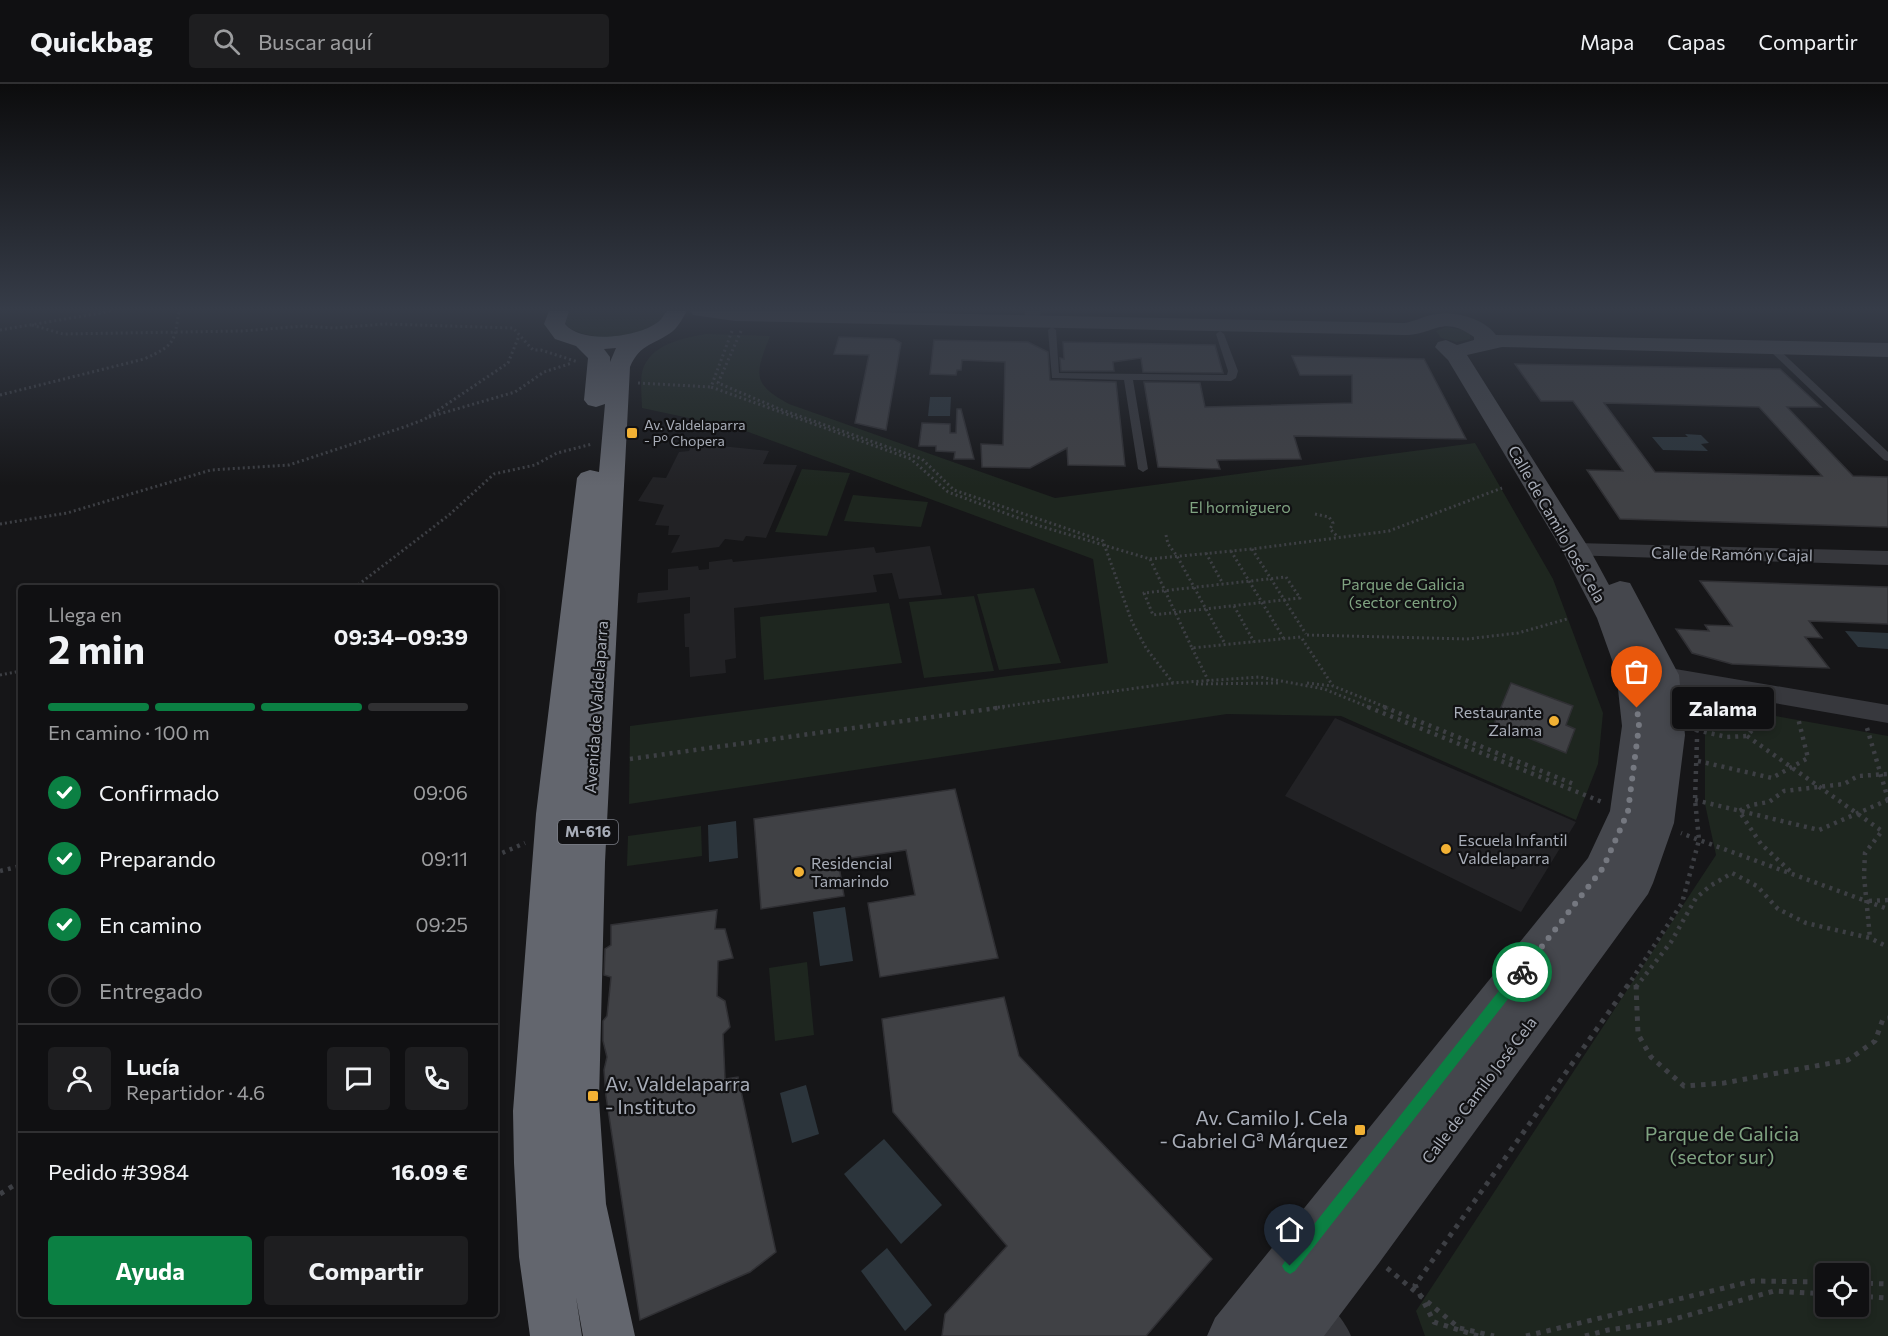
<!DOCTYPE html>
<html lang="es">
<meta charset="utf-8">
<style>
:root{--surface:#101012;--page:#1e1e20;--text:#f1f3f6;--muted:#9c9d9f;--line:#303032;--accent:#0b8043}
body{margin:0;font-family:Commissioner,sans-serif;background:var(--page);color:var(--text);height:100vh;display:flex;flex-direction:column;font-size:22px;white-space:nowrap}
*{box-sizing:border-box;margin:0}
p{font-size:20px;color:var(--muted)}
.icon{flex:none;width:33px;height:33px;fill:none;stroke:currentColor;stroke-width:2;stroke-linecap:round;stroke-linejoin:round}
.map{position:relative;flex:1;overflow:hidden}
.panel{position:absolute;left:18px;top:501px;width:480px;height:732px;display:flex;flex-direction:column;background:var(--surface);border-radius:6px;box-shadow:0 3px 9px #0003,0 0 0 2px var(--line)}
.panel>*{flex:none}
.buttons{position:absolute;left:1815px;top:1179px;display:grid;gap:12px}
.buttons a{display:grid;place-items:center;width:54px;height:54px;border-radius:6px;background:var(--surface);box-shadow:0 3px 9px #0003,0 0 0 2px var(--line);font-size:30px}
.pin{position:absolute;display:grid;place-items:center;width:51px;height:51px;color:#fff;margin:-62px -26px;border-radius:50% 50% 50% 0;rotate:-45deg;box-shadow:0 0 6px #0007}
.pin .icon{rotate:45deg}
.courier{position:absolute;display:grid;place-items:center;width:60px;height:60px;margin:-30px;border:4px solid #0b8043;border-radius:50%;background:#fff;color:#222;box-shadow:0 2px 8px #0007}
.bubble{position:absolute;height:42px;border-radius:6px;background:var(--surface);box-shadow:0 3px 9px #0003,0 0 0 2px var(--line);font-size:20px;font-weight:700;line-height:42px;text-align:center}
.headline em{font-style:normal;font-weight:700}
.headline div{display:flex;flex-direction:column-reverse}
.headline{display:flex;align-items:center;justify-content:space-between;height:102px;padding:0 30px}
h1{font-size:39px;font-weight:700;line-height:45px}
.bar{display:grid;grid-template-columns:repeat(4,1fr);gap:9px 6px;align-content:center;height:72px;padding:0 30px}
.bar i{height:8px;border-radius:4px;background:var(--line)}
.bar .current{background:var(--accent)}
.bar p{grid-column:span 4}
.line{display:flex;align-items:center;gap:15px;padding:0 30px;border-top:2px solid var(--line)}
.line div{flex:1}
.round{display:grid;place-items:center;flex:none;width:63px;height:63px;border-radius:6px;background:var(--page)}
ol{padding:0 30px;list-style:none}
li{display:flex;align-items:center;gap:18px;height:66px}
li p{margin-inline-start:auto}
li .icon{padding:6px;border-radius:50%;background:var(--accent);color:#fff;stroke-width:4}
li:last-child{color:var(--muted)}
li i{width:33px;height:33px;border:3px solid var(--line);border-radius:50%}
.cta{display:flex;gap:12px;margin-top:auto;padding:12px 30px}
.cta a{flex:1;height:69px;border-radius:6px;background:var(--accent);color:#fff;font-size:24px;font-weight:700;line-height:69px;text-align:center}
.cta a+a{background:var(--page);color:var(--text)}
header{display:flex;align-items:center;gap:36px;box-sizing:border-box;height:84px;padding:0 30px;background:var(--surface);border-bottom:2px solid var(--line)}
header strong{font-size:28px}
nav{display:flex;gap:33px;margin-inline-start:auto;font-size:21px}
.search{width:420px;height:54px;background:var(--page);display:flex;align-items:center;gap:15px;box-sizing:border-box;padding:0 21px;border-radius:6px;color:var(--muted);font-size:22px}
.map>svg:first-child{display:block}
.built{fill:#222225}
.green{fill:#1e261f;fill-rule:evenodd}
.water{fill:#2c353c}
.building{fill:#404145;stroke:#303034;stroke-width:1.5;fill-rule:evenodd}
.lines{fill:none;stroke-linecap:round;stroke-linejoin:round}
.path-far2{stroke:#3d3f44;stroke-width:3;stroke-dasharray:2 3;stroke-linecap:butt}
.path-far1{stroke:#3d3f44;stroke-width:4.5;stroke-dasharray:3 5;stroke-linecap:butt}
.path{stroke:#3d3f44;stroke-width:5;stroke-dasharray:4.5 6;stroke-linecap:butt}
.lane{fill:#37383d;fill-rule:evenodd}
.street{fill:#37383d;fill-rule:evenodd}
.secondary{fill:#45474d;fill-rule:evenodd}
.highway{fill:#63666e;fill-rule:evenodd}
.route{fill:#0b8043}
.done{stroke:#757880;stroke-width:6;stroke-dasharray:0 10.8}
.poi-dot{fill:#f2b134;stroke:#111113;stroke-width:2}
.labels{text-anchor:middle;stroke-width:4.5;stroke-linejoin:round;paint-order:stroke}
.far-poi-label{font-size:14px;fill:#a8adb8;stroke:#111113;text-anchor:start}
.shield{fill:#111113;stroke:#7b7e86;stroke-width:1.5}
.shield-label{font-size:15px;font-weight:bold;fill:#a8adb8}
.park-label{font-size:16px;fill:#7fa381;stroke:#111113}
.street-label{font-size:16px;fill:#a8adb8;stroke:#111113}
.poi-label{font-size:16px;fill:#a8adb8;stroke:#111113;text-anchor:start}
.near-poi-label{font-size:20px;fill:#a8adb8;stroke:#111113;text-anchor:start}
.near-park-label{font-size:20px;fill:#7fa381;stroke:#111113}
</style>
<header>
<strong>Quickbag</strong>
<div class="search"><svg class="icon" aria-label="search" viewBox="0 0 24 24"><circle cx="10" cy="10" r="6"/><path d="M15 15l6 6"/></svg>Buscar aquí</div>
<nav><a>Mapa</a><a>Capas</a><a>Compartir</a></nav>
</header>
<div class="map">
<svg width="1888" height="1252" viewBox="0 0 1888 1252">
<rect width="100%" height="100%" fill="#161618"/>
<g class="built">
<path d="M693,359L769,367L763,380L797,381L766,454L746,452L743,457L725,455L719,463L671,469L680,451H668L669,442L655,441L664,421L638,417L653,393L666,394L679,368L689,367Z"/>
<path d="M930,462L942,511L899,515L892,489L873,491L877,508L734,524L736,574L725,576L726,589L690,593L689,563H685L684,530L690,529V513L637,519L638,509L668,506V485L698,482L699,486L709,485V478L732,475L733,478L874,463L876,469Z"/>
<path d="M1335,634L1576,738L1521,828L1285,712Z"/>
</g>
<g class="green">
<path d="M570,227H666C654,257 592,259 568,243L565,237Z"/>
<path d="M1446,243L1463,246L1470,250V255L1457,258L1441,254L1436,247Z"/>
<path d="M706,250L770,252C756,289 750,299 789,320L1055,414L1475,359L1553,495L1603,629L1598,680L1576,736L1341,632L1227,630L629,720L630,642L1108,579L1093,475L740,345L642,324C642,312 639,293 644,282C655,259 684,254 706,250Z"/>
<path d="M802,385L850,389L827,452L775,448Z"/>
<path d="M853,411L928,418L921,443L844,437Z"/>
<path d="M1034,504L1061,579L999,586L977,510Z"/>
<path d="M974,512L994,587L924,594L909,518Z"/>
<path d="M889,519L902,579L764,596L760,533Z"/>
<path d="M1736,625L1888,652V1252H1425L1416,1227L1716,771L1705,720V638ZM1826,1190H1858V1222H1826Z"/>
<path d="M701,742L702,772L627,782L628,752Z"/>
<path d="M807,878L814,951L775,957L769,884Z"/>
</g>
<g class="water">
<path d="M930,313H951L950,332H928Z"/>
<path d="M1685,350L1701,351L1709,359L1701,360L1708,367L1663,366L1652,353H1688Z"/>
<path d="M1845,547L1888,549V565L1858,563Z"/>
<path d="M736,737L738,774L709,778L708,741Z"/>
<path d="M845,823L853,877L820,882L813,828Z"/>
<path d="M806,1001L819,1050L792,1059L780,1009Z"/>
<path d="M884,1055L942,1121L901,1160L844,1090Z"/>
<path d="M887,1164L932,1221L905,1247L861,1187Z"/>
</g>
<g class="building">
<path d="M839,253L894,255L901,259L886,346L855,339L869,271L834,270Z"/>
<path d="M934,256L1028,258L1048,268L1050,296L1116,298L1125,382L1068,381L1067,364L1030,384L982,383L981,360L1003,361L1005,278L962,276L961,286H957L956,291L930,290Z"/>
<path d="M1063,258L1215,261L1223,289L1143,288L1141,274L1113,278L1114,287H1061L1060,274L1064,275Z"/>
<path d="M1292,272L1424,275L1466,355L1294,352L1301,375L1217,376L1220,385L1158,383L1144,298L1200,299L1205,323L1352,319V291H1300Z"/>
<path d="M1515,280L1780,285L1821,323H1787L1853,392L1888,393V443L1620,435L1587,386L1623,387L1573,317H1541ZM1604,319L1759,323L1822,392L1655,388Z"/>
<path d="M957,325H961L974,375H954L955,368L936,367V362H919L922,339L950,340V349H956Z"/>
<path d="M1700,497L1888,503V540L1809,537L1822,554L1805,553L1829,584L1732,580L1692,569L1676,545L1709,547L1705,541L1732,542Z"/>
<path d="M1511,599L1573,622L1566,641L1575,645L1566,669L1494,640Z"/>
<path d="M955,705L998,874L880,893L868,819L915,811L906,766L838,776L844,812L761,825L754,735Z"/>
<path d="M717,826L715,845H725L733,874L718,877L717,912L725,917L730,943L723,950L725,995L738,993L776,1168L750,1188L640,1236L606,1012L604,986L607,973L603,957V937L607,932L611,893L604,891L605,865L611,861V841Z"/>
<path d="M1004,913L1019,972L1212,1175L1146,1252H942L945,1230L1007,1162L893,1028L882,935Z"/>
</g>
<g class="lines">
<g class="path-far2">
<path d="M32,241L63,250L243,247L304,242L334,244L385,240L513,244L533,266H541L578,278"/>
<path d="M0,246L113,227"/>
<path d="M732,247L711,303L911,375L948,408L1040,442L1150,475L1192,564L1301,553L1333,602L1388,624"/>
<path d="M741,247L718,299L782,326L922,375L954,406L1103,457L1132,538L1146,564L1173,599L1260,593L1324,605L1371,624"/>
<path d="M638,299L711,303"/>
<path d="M0,311L144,275C175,261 174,259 179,227"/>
<path d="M429,333L515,308L544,288L572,279"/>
<path d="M1315,430L1329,433L1333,439L1330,445L1338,453"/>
<path d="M0,440L67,429L211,386L289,381L407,342L425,335L508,279L519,252"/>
<path d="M1166,451L1168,460L1177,472L1225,560"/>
<path d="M1252,465L1306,550"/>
<path d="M1231,467L1284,555"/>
<path d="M1206,469L1223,500"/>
<path d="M1150,475L1252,465L1389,447L1502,404"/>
<path d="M1286,493L1300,514L1153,531L1144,509Z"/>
<path d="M354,504L449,431L494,390L535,381L557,369L592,360"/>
<path d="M1234,522L1254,558"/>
<path d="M1307,551L1467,555L1518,549L1567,535"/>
<path d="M1192,564L1209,598"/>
<path d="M0,591L21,587"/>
<path d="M1307,599L1332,602"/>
<path d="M1196,600L1281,599"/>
<path d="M993,624L1173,599"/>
<path d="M1705,624L1708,617"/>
</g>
<g class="path-far1">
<path d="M1368,623L1602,718"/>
<path d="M1384,623L1576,701"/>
<path d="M1867,644L1888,715"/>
<path d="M1696,646L1727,653L1747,652L1755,643L1748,626"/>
<path d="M1696,648L1706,623"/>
<path d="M1747,652L1882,747L1865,769L1864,792L1870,854"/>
<path d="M1697,655L1695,716L1699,756L1888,825"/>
<path d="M630,675L1004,623"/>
<path d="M1698,677L1772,694L1808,674L1798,634"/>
<path d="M1695,716L1819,746L1888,716"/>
<path d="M495,772L525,759"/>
<path d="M0,787L21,782"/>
<path d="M1790,787L1761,760L1739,727L1751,721L1769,718L1784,707L1844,700L1858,692L1888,690"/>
<path d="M1869,817L1888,816"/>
<path d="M1627,903L1682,819L1699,756L1681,749"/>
<path d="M1636,903L1671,858L1696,814L1710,802L1732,789L1757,802L1778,825L1806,839L1870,854L1888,863"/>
</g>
<g class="path">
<path d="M1636,901L1638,950L1651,973L1684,1002L1724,999L1848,976L1875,957L1883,935L1888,934"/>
<path d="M0,1110L21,1097"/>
<path d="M1387,1184L1459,1244L1494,1252"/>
<path d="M1858,1199L1888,1200"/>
<path d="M1858,1212L1888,1214"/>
<path d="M1478,1252L1434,1238L1415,1201L1628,901"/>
<path d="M1526,1252L1753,1197L1826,1198"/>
<path d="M1585,1252L1608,1246L1664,1238L1774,1207L1826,1210"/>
</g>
<g class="lane">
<path d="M1052,243L1056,246L1059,289L1227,291L1228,287L1216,250L1220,247L1224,250L1238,287L1236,294L1231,297L1133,296L1148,385L1143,388L1138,385L1124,296L1052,294L1048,246Z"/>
<path d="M1769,262H1775L1888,368V377L1884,376L1769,266Z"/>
</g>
<g class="street">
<path d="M1025,227H1041L1038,240H1026L1024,237Z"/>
<path d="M1576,459L1888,467V481L1568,471L1565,466L1568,461Z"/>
<path d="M1646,580L1888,621V639L1637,595L1634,589L1637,583Z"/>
<path d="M1303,1205C1324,1214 1342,1231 1351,1252H1302L1289,1239L1283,1225L1289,1211Z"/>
</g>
<path class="secondary" d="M690,227H826L1404,239C1414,238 1421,233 1431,231C1452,226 1483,233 1496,251L1888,259V273L1502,263L1467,271L1590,466L1609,501L1620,497L1630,499L1679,591L1685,651L1674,739L1653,799L1648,810L1379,1179L1324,1252H1207L1215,1234L1588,774L1610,727L1622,642L1616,587L1597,534L1562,466L1448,276L1435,263L1438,258L1446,256L1457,261L1474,256V253C1442,230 1435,251 1404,251L735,237L693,231Z"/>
<path class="highway" d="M549,227H569L565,240C582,261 639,253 658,238C662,235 664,230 667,227H687C683,233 679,242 673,247C655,261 640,259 630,283L605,778L599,1016L606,1120L635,1252H583L576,1213L582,1252H530L519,1173L514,1079L513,1027L536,730L577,394L581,389L590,386L599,388L605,320L596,323L588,321L584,316L588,274L576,262L555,255L544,240ZM616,264L610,278V273L604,265Z"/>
</g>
<linearGradient id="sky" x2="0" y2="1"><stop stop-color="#0c0c0d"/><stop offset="0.56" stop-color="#363c48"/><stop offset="1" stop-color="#363c48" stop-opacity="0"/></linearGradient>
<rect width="1888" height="402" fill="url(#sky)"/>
<path class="route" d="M1522,883L1528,888L1526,892L1295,1187L1290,1190L1285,1187L1282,1182L1285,1177L1517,884Z"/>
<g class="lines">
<path class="done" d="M1522,888L1603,784L1620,746L1628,727L1639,642L1637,624"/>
</g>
<g class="poi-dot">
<rect x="626" y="343" width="12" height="12" rx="3"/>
<circle cx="1554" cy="637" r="6"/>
<circle cx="1446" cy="765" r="6"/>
<circle cx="799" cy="788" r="6"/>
<rect x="587" y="1006" width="12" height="12" rx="3"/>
<rect x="1354" y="1040" width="12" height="12" rx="3"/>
</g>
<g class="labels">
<g class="far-poi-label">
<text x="644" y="346">Av. Valdelaparra<tspan x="644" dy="16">- Pº Chopera</tspan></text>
</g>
<rect class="shield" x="558" y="736" width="60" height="24" rx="4.5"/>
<g class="shield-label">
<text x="588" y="753">M-616</text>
</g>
<g class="park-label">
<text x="1240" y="429">El hormiguero</text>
<text x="1403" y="506">Parque de Galicia<tspan x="1403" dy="18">(sector centro)</tspan></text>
</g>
<g class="street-label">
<text transform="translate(1557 440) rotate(60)" y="6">Calle de Camilo José Cela</text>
<text transform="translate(1732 470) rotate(1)" y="6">Calle de Ramón y Cajal</text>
<text transform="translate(596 623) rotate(-86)" y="6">Avenida de Valdelaparra</text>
<text transform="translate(1479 1006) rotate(-53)" y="6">Calle de Camilo José Cela</text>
</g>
<g class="poi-label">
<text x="1542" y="634" text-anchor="end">Restaurante<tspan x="1542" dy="18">Zalama</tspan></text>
<text x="1458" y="762">Escuela Infantil<tspan x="1458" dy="18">Valdelaparra</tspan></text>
<text x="811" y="785">Residencial<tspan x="811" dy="18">Tamarindo</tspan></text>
</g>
<g class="near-poi-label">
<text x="605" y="1007">Av. Valdelaparra<tspan x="605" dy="23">- Instituto</tspan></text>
<text x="1348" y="1041" text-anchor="end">Av. Camilo J. Cela<tspan x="1348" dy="23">- Gabriel Gª Márquez</tspan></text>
</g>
<g class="near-park-label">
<text x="1722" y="1057">Parque de Galicia<tspan x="1722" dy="23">(sector sur)</tspan></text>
</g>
</g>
</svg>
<div class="buttons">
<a><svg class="icon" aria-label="locate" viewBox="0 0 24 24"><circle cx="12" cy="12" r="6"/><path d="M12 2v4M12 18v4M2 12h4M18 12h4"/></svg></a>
</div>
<div class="pin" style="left:1637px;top:624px;background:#ea580c"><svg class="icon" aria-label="bag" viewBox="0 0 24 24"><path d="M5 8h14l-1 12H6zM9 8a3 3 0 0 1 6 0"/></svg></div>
<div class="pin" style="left:1290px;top:1182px;background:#1f2937"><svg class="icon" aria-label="home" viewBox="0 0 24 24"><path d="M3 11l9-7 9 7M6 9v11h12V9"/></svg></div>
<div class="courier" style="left:1522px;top:888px"><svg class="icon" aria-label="bike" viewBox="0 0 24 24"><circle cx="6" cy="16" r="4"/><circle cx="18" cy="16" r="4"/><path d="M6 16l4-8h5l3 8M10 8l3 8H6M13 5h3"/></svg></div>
<div class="bubble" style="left:1672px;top:603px;width:102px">Zalama</div>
<section class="panel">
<div class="headline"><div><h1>2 min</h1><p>Llega en</p></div><em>09:34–09:39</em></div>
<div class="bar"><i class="current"></i><i class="current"></i><i class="current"></i><i></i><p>En camino · 100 m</p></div>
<ol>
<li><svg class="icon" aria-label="check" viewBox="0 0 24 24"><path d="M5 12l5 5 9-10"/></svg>Confirmado<p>09:06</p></li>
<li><svg class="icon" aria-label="check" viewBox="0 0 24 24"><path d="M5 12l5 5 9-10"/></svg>Preparando<p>09:11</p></li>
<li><svg class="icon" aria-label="check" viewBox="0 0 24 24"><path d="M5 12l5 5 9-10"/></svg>En camino<p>09:25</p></li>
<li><i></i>Entregado</li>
</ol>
<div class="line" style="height:108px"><a class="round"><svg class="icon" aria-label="person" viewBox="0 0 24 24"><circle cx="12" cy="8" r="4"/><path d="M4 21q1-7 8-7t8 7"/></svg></a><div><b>Lucía</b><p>Repartidor · 4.6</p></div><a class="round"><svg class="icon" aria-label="chat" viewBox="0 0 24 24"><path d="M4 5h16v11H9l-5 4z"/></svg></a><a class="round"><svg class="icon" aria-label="phone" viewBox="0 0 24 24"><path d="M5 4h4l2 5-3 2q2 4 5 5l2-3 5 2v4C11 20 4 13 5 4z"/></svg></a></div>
<div class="line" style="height:78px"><div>Pedido #3984</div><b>16.09 €</b></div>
<div class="cta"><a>Ayuda</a><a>Compartir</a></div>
</section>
</div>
